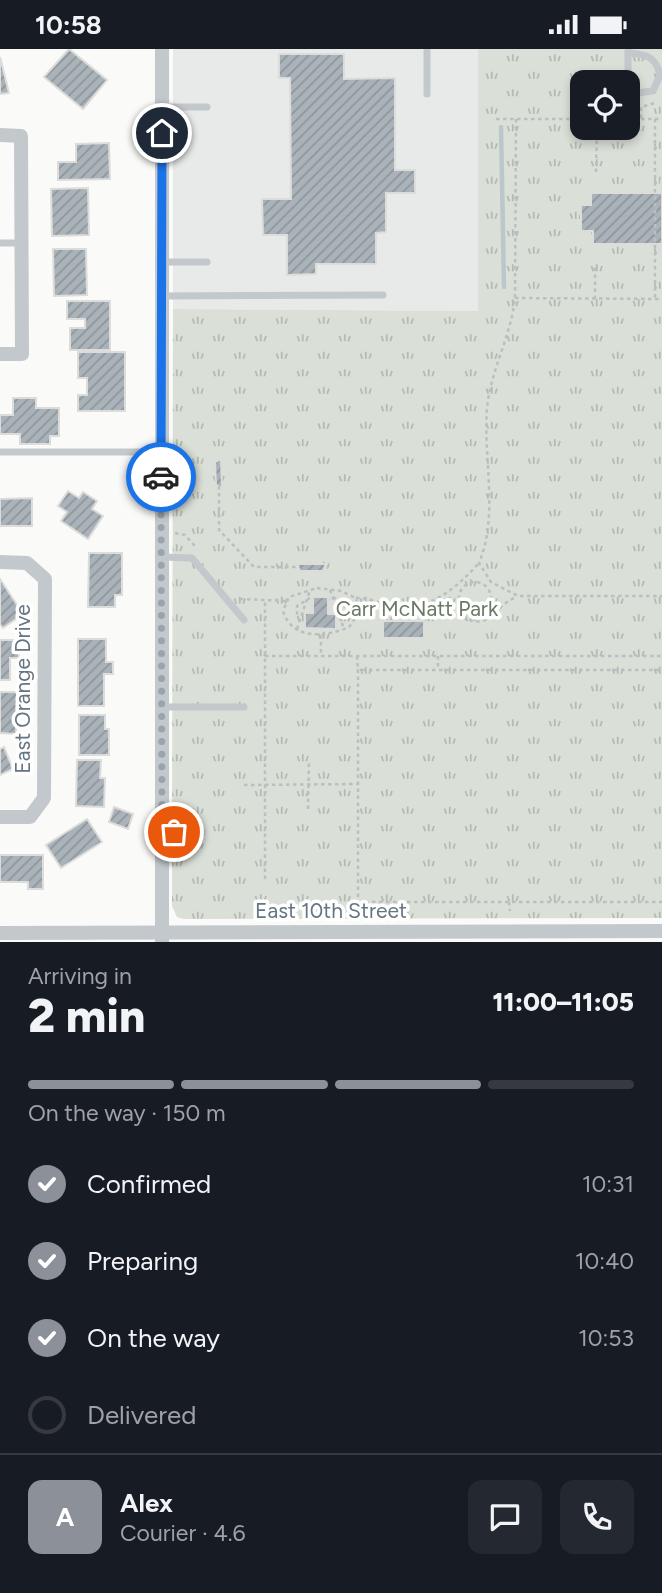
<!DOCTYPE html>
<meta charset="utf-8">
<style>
:root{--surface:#171b24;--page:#242831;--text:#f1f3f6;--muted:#9ea1a6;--line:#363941;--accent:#8c9099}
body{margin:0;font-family:Figtree,sans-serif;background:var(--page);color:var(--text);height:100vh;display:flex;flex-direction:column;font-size:26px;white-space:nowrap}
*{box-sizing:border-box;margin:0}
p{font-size:23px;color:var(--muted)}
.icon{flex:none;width:38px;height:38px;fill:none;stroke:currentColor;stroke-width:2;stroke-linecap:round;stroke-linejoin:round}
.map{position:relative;height:893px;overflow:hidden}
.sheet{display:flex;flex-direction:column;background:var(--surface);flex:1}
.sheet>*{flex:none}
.controls{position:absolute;left:570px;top:21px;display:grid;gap:14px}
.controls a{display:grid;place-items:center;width:70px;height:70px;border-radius:14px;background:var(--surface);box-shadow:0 4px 10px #0003;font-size:35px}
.pin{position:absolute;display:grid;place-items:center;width:60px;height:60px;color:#fff;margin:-30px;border:4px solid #fff;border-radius:50%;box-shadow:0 2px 7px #0007}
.courier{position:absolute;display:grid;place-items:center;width:70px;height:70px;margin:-35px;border:5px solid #1a73e8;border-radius:50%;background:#fff;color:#222;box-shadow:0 2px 9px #0007}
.summary em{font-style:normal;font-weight:800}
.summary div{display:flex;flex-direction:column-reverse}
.summary{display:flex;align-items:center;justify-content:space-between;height:119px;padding:0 28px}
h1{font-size:46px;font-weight:800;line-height:52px}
.bar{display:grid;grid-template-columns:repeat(4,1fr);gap:10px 7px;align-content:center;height:84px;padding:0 28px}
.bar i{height:9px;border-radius:5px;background:var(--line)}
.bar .on{background:var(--accent)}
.bar p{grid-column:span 4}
.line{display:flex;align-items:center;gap:18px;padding:0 28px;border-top:2px solid var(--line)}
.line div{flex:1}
.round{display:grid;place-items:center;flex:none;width:74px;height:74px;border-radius:14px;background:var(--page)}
ol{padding:0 28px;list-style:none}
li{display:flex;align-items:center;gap:21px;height:77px}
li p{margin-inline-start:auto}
li .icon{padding:7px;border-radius:50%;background:var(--accent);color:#fff;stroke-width:4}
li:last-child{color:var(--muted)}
li i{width:38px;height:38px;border:4px solid var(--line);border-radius:50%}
.status{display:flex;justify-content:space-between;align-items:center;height:49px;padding:0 35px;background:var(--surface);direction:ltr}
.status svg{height:19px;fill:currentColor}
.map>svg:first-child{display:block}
.built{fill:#e8e9e9}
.park{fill:url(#park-tufts);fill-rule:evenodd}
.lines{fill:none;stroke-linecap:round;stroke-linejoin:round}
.stream{stroke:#bbc7cb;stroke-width:4.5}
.building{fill:url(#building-hatch);stroke:#dcdcda;stroke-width:2}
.path{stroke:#bbbfc2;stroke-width:2.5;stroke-dasharray:3.5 3.5;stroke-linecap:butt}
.service{stroke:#c3c8cc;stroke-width:7}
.minor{stroke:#c3c8cc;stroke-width:14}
.done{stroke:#99a4ac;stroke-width:7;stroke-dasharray:0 12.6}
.route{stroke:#1a73e8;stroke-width:9}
.labels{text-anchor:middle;stroke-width:7;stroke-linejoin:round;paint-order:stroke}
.park-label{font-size:21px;fill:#687a64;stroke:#fff}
.street-label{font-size:21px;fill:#657683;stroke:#fff}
</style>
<div class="status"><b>10:58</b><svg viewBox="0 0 49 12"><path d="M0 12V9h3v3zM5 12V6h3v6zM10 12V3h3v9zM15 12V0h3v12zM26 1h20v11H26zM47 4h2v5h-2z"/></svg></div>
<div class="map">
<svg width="662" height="893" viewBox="0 0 662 893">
<defs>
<pattern id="park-tufts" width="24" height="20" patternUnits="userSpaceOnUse" patternTransform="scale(1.75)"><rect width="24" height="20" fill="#dadfd7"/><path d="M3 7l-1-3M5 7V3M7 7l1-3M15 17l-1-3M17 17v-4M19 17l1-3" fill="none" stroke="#b4b9b4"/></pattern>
<pattern id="building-hatch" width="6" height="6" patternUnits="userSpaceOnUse" patternTransform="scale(1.75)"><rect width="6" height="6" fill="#aab3b9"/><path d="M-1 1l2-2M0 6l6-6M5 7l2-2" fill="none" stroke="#8e969c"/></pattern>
</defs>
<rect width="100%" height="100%" fill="#fafaf8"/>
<path class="built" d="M173,0H478V262L173,260Z"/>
<path class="park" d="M478,0H662V869L184,870L177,868L172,857L173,260L478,262ZM583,33H628V79H583Z"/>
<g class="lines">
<path class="stream" d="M501,78L504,238"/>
</g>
<g class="building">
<path d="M69,0L107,31L83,60L44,28Z"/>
<path d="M279,5H344V30L395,29V121H415V144H386V183L376,184V215H316V225L287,226V186H263L262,150H291L290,29H279Z"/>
<path d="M0,8L9,44L0,45Z"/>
<rect x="619" y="79" width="13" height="13"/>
<path d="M109,94L110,130L58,131V113H76V95Z"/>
<path d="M661,132H662V207H660Z"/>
<path d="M88,139L89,186L52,187L51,140Z"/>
<path d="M591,144H662V195H593V182H581V156H591Z"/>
<path d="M53,200H86L87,246L54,247Z"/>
<path d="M67,252H110V301H70V279H85V270H67Z"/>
<path d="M78,303H125V362H78V346H87V329H78Z"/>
<path d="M13,349H36V359H59V387H50V395H20V385H0V366H13Z"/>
<path d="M221,410L222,439L216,436L215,413Z"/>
<path d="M68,442L79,449L83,443L97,452L92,460L103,467L88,490L61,472L67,463L58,457Z"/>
<path d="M32,449V477H0V450Z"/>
<path d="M89,504H122V546H115V558H88Z"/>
<path d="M297,515H326L323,522H300Z"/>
<path d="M0,530L23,565L3,579L0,575Z"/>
<path d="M313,548H328V565H336V580L305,579V564H313Z"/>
<rect x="383" y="572" width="41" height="17"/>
<path d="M78,590H106V613H113V625H104V657H78Z"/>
<path d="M0,591H19V609H10V631H0Z"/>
<path d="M0,643H17L16,685L0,684Z"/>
<path d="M79,666H105V680H109V706H79Z"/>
<path d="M4,698L13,720L0,726V700Z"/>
<path d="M77,711H101L100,729H105L104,758L76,757Z"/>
<path d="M114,758L133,765L128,780L109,773Z"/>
<path d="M87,770L102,793L61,819L46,796Z"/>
<path d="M0,806H43V840H28V833H0Z"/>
</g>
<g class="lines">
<g class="path">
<path d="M496,70H583"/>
<path d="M516,70L515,249C511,287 491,320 487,359C483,409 499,466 479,514L491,533L518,547H662"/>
<path d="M628,70H641V58L655,54"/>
<path d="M641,70H662"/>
<path d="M655,70V250"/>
<path d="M596,123L597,79"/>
<path d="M515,249L662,250"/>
<path d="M595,250V216"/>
<path d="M219,437V481L254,518H298"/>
<path d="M175,484L185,486L195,497"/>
<circle cx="475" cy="549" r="16"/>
<path d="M317,539L341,542L356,549L359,564L349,578C327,588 292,592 283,562L289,548Z"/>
<path d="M330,541L344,580"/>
<path d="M333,548L345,555L341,572"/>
<path d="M356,549C369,548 381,556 394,557C432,561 455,540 479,514"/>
<path d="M240,550L286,552"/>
<path d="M431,554C449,557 467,578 485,571C496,566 502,553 517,548"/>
<path d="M359,564L382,555"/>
<path d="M300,572L297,567V557L310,549"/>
<path d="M297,580L310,541"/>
<path d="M321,586V607"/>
<path d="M265,607H662"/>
<path d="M357,607L358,621"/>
<path d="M438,607V620"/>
<path d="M244,736L358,735"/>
<path d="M308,760L309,713"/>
<path d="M265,830V551"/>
<path d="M358,853H662"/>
<path d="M509,853L510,862"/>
<path d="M358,862V621H662"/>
</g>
<g class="service">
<path d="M628,4C645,5 656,7 660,26L653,42L628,45"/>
<path d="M628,33V2"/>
<path d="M427,45V0"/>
<path d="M162,58H207"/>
<path d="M0,194H22"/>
<path d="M162,213H207"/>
<path d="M161,247L383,246"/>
<path d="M0,403H161"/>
<path d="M161,508L192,509L244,571"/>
<path d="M162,658H244"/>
<path d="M162,783H202"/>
</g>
<g class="minor">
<path d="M0,86L21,87L22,305H0"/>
<path d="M0,513L27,514L45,530L44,749L30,768H0"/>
<path d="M0,884L662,882"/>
<path d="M162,893V0"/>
</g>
</g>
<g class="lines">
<path class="done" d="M161,428L162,783H174"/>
<path class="route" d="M161,428L162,84"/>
</g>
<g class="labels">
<g class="park-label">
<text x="417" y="567">Carr McNatt Park</text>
</g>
<g class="street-label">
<text transform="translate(23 640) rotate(-90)" y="7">East Orange Drive</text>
<text x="331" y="869">East 10th Street</text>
</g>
</g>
</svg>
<div class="controls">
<a><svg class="icon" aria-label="locate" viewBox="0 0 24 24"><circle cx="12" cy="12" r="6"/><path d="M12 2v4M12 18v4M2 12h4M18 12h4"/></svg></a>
</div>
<div class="pin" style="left:174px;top:783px;background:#ea580c"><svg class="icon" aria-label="bag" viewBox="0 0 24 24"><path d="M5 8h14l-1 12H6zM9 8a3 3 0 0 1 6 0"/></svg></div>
<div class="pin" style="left:162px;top:84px;background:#1f2937"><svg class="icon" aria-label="home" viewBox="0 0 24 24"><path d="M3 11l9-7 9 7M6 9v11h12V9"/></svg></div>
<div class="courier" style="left:161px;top:428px"><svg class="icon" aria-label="car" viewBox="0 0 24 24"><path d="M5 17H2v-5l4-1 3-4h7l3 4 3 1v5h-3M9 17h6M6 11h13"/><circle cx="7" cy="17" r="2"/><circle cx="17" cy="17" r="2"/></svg></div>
</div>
<section class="sheet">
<div class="summary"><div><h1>2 min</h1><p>Arriving in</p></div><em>11:00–11:05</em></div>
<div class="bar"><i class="on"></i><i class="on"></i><i class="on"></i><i></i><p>On the way · 150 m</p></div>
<ol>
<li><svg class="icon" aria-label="check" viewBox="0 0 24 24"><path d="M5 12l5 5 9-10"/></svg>Confirmed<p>10:31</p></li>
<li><svg class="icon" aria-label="check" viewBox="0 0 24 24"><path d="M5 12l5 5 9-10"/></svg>Preparing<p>10:40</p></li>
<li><svg class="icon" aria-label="check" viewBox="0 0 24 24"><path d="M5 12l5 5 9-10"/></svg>On the way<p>10:53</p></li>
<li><i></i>Delivered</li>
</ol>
<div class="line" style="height:126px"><b class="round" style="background:var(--accent);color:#fff">A</b><div><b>Alex</b><p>Courier · 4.6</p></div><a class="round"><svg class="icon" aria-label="chat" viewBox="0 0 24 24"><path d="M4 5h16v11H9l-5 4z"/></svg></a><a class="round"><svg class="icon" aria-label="phone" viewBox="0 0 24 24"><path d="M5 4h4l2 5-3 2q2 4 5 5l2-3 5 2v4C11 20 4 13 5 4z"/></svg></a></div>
</section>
